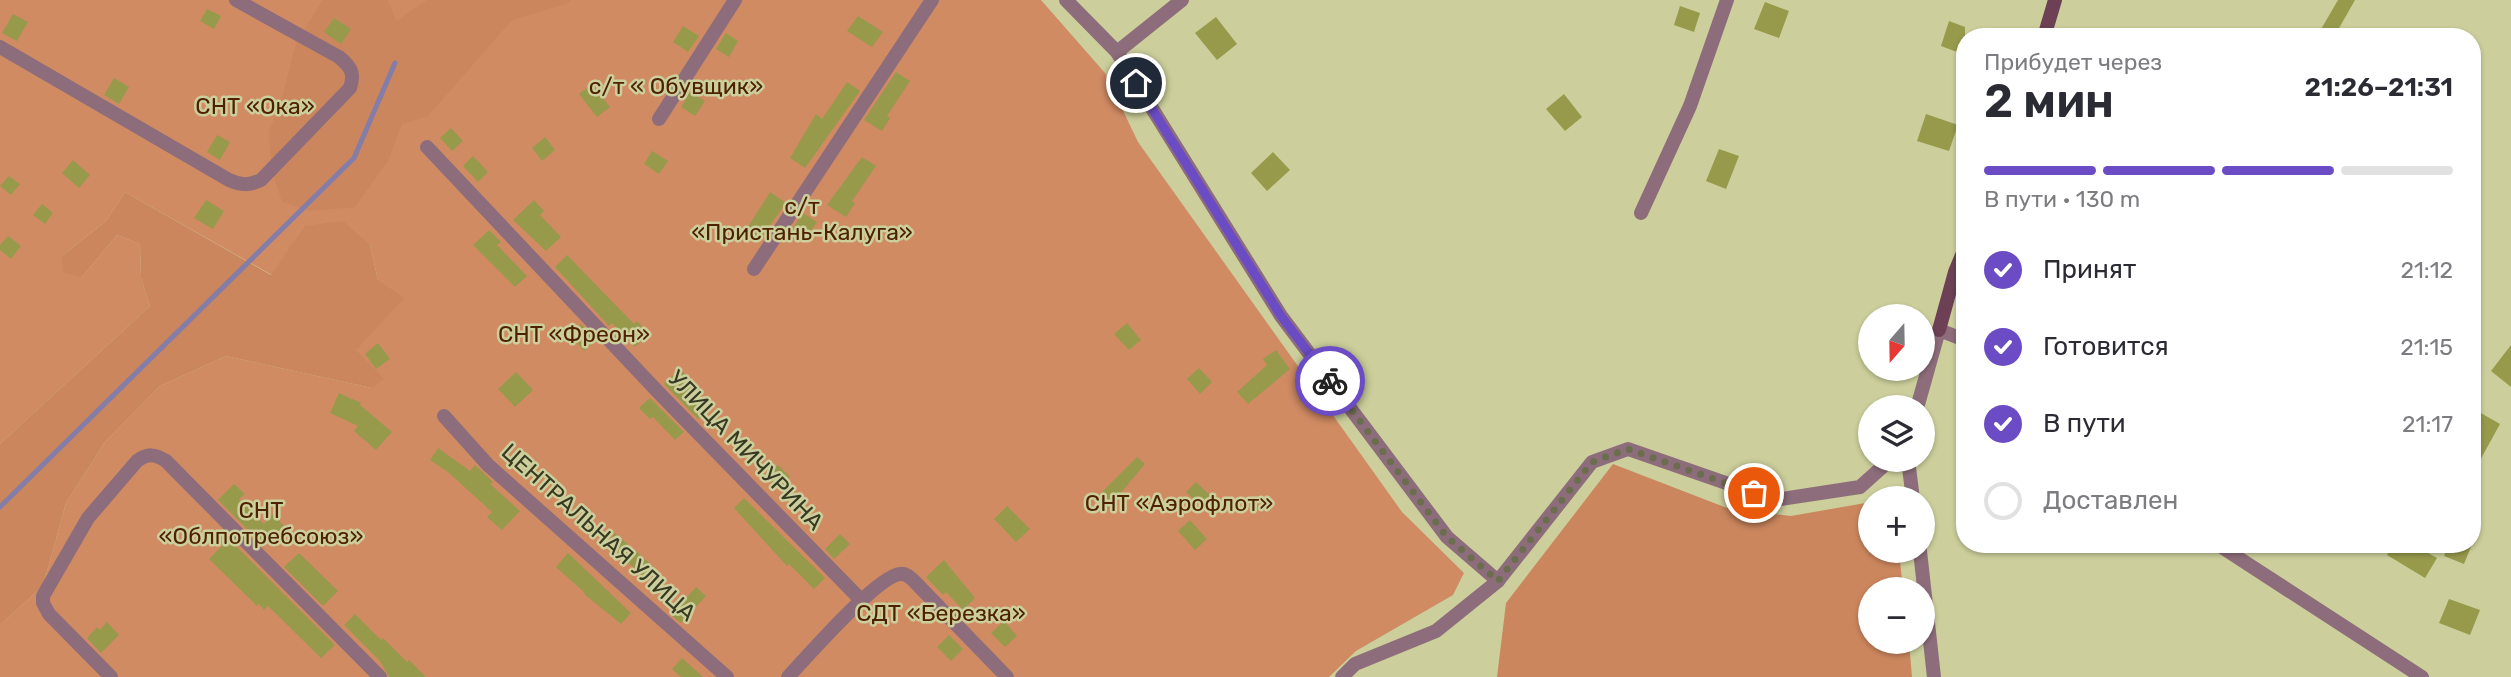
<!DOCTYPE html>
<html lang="ru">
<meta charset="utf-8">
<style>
:root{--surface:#fff;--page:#f7f7f7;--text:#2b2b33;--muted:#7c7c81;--line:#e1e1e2;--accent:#6b4cc5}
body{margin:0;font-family:Rubik,sans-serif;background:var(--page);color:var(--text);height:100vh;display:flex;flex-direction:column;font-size:26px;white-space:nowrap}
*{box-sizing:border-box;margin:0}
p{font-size:23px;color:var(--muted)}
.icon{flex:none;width:38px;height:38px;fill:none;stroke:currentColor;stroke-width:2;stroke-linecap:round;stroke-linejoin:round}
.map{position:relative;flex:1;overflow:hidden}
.details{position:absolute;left:1956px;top:28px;width:525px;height:525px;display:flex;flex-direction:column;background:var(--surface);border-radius:28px;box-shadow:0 2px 5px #0004}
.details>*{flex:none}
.needle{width:46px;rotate:200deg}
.tools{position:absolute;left:1858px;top:304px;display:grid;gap:14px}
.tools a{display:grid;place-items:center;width:77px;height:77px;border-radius:50%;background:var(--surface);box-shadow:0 2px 5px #0004;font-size:35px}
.pin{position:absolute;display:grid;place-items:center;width:60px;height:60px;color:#fff;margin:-30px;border:4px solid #fff;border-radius:50%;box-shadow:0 2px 7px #0007}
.courier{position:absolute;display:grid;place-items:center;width:70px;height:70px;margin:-35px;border:5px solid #6b4cc5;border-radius:50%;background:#fff;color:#222;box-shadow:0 2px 9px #0007}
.summary em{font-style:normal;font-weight:600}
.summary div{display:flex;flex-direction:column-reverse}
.summary{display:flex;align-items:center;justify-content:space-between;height:119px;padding:0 28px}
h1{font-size:46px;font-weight:600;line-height:52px}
.bar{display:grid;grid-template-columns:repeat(4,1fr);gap:10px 7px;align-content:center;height:84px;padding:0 28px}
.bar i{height:9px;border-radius:5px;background:var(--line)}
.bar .current{background:var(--accent)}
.bar p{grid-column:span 4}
ol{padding:0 28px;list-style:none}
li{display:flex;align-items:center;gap:21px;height:77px}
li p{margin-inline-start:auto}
li .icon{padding:7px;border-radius:50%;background:var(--accent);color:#fff;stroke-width:4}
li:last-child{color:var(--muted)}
li i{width:38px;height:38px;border:4px solid var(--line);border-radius:50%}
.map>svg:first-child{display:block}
.green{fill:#d08b63}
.forest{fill:#cb865d}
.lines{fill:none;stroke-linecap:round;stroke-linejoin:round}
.stream{stroke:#847da8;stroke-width:5}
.building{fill:#979a4b}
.street{stroke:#8d6d7b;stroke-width:14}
.secondary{stroke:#6d4055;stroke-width:14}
.done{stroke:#6b6e4d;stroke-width:7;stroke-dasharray:0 12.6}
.route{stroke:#6b4cc5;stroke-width:9}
.labels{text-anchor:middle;stroke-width:5;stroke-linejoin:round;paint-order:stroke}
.park-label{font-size:23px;fill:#4e2101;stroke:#cccf9b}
.street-label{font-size:23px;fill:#373923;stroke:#cccf9b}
</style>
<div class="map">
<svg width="2511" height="677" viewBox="0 0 2511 677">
<rect width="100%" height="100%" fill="#cccf9b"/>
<path class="green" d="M0,0H1041L1105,73L1138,142L1402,512L1464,573L1453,595L1356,651L1329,677H0V625L43,586L66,503L105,442L160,386L226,356L372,388L356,350L378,280L370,245L304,226L272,275L125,192L106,221L62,256L82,277L117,235L140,244L141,278L150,306L0,444Z"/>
<g class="forest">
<path d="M323,0H388L396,21L427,0H571L566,4L512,20L428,116L402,124L388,161L355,207L309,211L282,202L271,167L269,132L283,95L296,43Z"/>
<path d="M125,192L271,275L304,226L343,221L370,245L378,280L404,298L356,350L384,379L372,388L226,356L160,386L105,442L66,503L43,586L0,625V444L150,306L141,278L140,244L117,235L82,277L63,273L62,256L106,221Z"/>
<path d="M1613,464L1727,508L1791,516L1871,502V551H1899L1903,590H1871V642H1909L1912,677H1497L1506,603Z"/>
</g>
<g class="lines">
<path class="stream" d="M0,507L354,158L395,63"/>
</g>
<g class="building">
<path d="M2338,0H2355L2334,37H2329L2320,31Z"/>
<path d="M1765,2L1789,11L1779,38L1754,29Z"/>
<path d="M1680,6L1700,13L1694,32L1674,25Z"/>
<path d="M207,9L221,16L214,29L200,21Z"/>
<path d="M13,14L28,22L17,41L2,33Z"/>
<path d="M858,16L883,32L872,47L847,31Z"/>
<path d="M1216,17L1237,44L1217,60L1195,33Z"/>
<path d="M334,18L351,29L341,44L324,32Z"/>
<path d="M1949,21L1965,27V55L1941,46Z"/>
<path d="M683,26L699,36L688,52L673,42Z"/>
<path d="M726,33L738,41L729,57L716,49Z"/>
<path d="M896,72L910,81L887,116L890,118L882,131L864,120Z"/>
<path d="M114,78L129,87L119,104L104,95Z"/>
<path d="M847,82L860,91L805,168L790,158L816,114L822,119Z"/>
<path d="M592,84L610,107L597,117L579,94Z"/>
<path d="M690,92L705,101L695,116L681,107Z"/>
<path d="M1564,94L1582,117L1565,131L1546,109Z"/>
<path d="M1926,114L1958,125L1949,151L1917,141Z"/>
<path d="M451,128L463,141L452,151L440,138Z"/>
<path d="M217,135L230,142L220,160L207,152Z"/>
<path d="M545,137L555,150L542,161L532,148Z"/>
<path d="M1719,149L1739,156L1726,189L1706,181Z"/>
<path d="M652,151L668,161L659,174L644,164Z"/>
<path d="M1273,152L1290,170L1267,191L1251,173Z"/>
<path d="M473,156L488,172L478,182L463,166Z"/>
<path d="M862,157L876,166L852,201L855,203L846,217L827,205Z"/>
<path d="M73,160L90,175L79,188L62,173Z"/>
<path d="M9,176L20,184L11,195L0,186Z"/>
<path d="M770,192L786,203L758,242L744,233Z"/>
<path d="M206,200L224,211L213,229L194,218Z"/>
<path d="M534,200L544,211L540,215L561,237L546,251L513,220Z"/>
<path d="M42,204L53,213L45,224L33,215Z"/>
<path d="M803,213L817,222L807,237L793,228Z"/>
<path d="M489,230L501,242L497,245L527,276L515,287L473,245Z"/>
<path d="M8,236L21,246L11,259L0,250V245Z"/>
<path d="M567,255L634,324L637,321L649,334L635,347L612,323L609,326L555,267Z"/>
<path d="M1127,323L1141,340L1129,350L1114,334Z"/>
<path d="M581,324L596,340L584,351L570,335Z"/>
<path d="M378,343L390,359L376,369L365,354Z"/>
<path d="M2511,345V387L2491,371Z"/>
<path d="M1276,350L1290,369L1248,404L1237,392L1267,365L1263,359Z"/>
<path d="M1199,368L1212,382L1200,394L1187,379Z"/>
<path d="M680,369L691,381L688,384L711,407L698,419L664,384Z"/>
<path d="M516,372L533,390L515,407L498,389Z"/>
<path d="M339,393L361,403L360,405L392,432L376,450L354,431L358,426L330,413Z"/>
<path d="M650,398L684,432L675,440L653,417L650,419L639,408Z"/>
<path d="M2479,412L2500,424L2473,473V423Z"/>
<path d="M438,448L470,471L475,465L493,482L490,484L520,511L502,530L487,517L492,512L449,473L430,460Z"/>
<path d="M1137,457L1145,464L1108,508L1096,498Z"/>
<path d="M778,465L790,477L778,489L766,476Z"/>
<path d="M1196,482L1212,497L1202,507L1186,492Z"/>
<path d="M234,484L245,494L239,499L264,524L273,514L284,526L264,546L218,500Z"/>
<path d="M744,498L825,578L814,589L789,564L787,566L734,508Z"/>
<path d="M1007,506L1030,529L1016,542L994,519Z"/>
<path d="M1190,520L1207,539L1195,550L1178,531Z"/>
<path d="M615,533L653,566L644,577L621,556L619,559L607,549L610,546L607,543Z"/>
<path d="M840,534L850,544L834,559L825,549Z"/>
<path d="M229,539L335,645L321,658L268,606L264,610L259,604L257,606L209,559Z"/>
<path d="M2393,544H2412L2437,558L2425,578L2387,555Z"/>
<path d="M2449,544H2472L2464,564L2444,556Z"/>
<path d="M299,553L338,591L323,606L284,567Z"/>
<path d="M568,553L631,613L621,624L584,594L585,593L556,567Z"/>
<path d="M944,560L975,598L963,610L946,592L943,595L926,577Z"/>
<path d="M696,587L706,596L681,623L671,615Z"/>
<path d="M2449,599L2480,610L2470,635L2439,623Z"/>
<path d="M355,614L381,640L383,638L407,662L409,660L426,677H389L380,661L344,625Z"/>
<path d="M1004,621L1017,636L1005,647L991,633Z"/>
<path d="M107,622L119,635L101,653L87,638L97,627L100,630Z"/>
<path d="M949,635L963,649L951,661L937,647Z"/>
<path d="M682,658L703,677H681L672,669Z"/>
</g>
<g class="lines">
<g class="street">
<path d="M1066,0L1117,52L1281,316L1447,537L1498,581"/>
<path d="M0,47L229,180C241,185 248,186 261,180L350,88C355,73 351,67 339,57L236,0"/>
<path d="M1117,52L1182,0"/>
<path d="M659,119L735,0"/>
<path d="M427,147L659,393L861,600"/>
<path d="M1641,213L1690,106L1727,0"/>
<path d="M754,269L932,0"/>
<path d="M1917,408L1939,330L1965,340"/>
<path d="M444,416L488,465L727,677"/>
<path d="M1908,460L1913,499"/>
<path d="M2217,544L2422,677"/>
<path d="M1920,551L1934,677"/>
<path d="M111,677L49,614L43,603V596L88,518L137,461C148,453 155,454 166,461L380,677"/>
<path d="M788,677C807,657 877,576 900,574C906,573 910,577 914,581L1007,677"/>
<path d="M1342,677L1355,664L1436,631L1498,581L1592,462L1628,449L1775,500L1860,487L1890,460"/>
</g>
<g class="secondary">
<path d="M2044,37L2055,0"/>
<path d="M1939,330L1955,272L1965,248"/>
</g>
</g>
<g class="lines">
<path class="done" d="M1330,381L1447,537L1498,581L1592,462L1628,449L1754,493"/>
<path class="route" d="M1136,83L1281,316L1330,381"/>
</g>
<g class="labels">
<g class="park-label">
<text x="676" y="94">с/т « Обувщик»</text>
<text x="255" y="114">СНТ «Ока»</text>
<text x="802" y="214">с/т<tspan x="802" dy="26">«Пристань-Калуга»</tspan></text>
<text x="574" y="342">СНТ «Фреон»</text>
<text x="1179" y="511">СНТ «Аэрофлот»</text>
<text x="261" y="518">СНТ<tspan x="261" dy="26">«Облпотребсоюз»</tspan></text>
<text x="941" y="621">СДТ «Березка»</text>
</g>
<g class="street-label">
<text transform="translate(746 450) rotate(46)" y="8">УЛИЦА МИЧУРИНА</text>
<text transform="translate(599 532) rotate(42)" y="8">ЦЕНТРАЛЬНАЯ УЛИЦА</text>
</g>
</g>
</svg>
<div class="tools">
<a><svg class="needle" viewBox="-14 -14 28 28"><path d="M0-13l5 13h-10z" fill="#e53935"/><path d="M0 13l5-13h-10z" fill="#7c7c81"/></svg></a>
<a><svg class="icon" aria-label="layers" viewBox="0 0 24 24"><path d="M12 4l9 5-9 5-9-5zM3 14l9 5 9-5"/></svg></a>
<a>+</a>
<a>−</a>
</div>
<div class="pin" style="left:1754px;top:493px;background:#ea580c"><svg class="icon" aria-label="bag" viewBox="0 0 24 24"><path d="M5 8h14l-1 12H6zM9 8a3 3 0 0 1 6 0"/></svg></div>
<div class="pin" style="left:1136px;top:83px;background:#1f2937"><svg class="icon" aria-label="home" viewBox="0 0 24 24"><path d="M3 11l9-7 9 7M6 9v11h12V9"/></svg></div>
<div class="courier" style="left:1330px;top:381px"><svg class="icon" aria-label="bike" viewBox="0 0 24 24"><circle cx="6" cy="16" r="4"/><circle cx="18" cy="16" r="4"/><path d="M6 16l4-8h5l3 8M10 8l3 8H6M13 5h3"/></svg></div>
<section class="details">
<div class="summary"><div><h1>2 мин</h1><p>Прибудет через</p></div><em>21:26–21:31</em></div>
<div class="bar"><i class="current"></i><i class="current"></i><i class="current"></i><i></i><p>В пути · 130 m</p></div>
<ol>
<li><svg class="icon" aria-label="check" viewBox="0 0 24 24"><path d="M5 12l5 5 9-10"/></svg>Принят<p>21:12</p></li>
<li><svg class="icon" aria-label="check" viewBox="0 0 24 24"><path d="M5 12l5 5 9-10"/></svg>Готовится<p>21:15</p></li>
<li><svg class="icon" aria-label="check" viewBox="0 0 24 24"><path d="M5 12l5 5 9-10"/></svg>В пути<p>21:17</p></li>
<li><i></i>Доставлен</li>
</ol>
</section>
</div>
